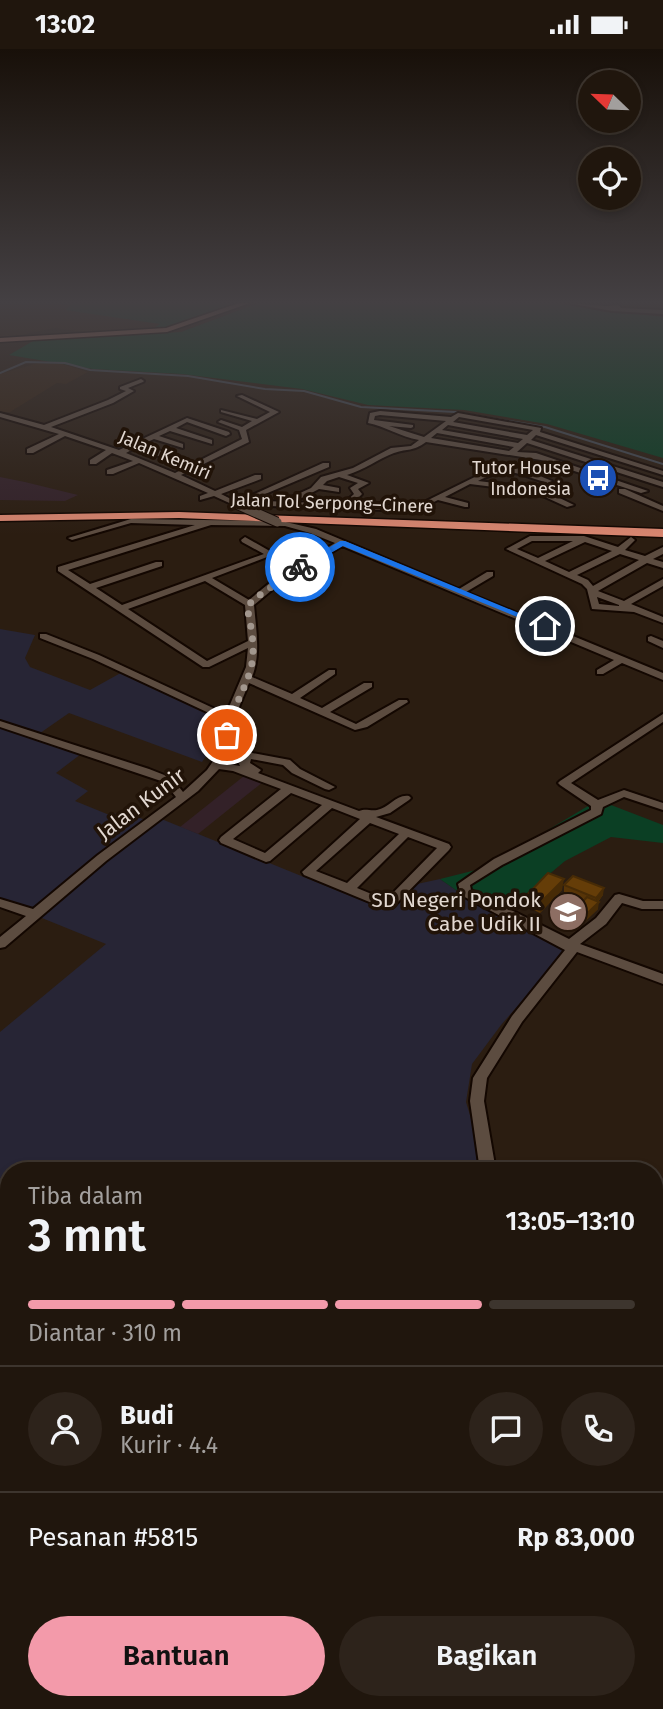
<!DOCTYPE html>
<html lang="id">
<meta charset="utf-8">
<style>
:root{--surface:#20160d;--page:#2d231b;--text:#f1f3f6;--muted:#a29f9d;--line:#3d352e;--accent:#f39aaa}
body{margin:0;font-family:"Fira Sans",sans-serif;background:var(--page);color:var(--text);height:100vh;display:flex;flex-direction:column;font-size:26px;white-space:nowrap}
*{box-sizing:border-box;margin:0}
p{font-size:23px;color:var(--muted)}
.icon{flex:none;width:38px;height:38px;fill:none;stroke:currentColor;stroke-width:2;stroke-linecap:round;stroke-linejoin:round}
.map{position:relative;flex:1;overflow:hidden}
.panel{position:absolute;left:0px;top:1113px;width:663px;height:548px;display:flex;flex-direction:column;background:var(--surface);border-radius:28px 28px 0 0;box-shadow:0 4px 10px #0003,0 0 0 2px var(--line)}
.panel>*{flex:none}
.needle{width:46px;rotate:293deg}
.tools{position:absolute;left:578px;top:21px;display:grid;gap:14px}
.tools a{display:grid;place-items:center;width:63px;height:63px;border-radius:50%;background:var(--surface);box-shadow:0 4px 10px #0003,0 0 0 2px var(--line);font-size:35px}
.pin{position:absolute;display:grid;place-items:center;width:60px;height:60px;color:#fff;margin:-30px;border:4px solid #fff;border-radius:50%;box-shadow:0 2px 7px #0007}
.courier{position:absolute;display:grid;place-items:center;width:70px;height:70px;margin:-35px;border:5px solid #1a73e8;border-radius:50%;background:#fff;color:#222;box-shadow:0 2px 9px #0007}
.summary em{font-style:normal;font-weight:600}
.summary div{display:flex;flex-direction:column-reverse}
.summary{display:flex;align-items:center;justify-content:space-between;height:119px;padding:0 28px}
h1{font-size:46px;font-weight:600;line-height:52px}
.bar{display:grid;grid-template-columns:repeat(4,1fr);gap:10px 7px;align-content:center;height:84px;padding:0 28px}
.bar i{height:9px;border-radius:5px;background:var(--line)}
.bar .active{background:var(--accent)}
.bar p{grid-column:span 4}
.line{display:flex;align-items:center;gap:18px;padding:0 28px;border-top:2px solid var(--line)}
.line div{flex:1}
.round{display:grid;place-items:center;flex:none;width:74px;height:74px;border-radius:37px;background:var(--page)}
.button{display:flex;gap:14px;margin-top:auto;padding:14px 28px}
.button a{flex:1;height:80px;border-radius:42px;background:var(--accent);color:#111;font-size:28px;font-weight:600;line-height:80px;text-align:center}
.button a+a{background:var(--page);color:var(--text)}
.status{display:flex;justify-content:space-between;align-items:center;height:49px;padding:0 35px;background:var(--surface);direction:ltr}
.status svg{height:19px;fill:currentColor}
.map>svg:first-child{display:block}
.commercial{fill:#332128}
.industrial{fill:#272535}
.built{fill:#352211}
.green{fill:#0b3f24}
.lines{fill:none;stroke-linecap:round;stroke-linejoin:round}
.stream{stroke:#444a52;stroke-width:2}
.minor-casing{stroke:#130701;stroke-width:4}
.major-casing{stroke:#130701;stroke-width:3}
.highway-casing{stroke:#130701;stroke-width:3}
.minor{fill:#5c4c40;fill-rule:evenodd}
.major{fill:#a66e5c;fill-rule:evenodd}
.highway{fill:#d7856f;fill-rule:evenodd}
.minor-bridge-casing{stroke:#130701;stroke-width:11;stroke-linecap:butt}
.minor-bridge{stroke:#5c4c40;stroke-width:9}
.wall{fill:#573407}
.shaded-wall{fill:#472b06}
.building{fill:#653d08;stroke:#472b06;stroke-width:2}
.route{fill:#1a73e8}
.done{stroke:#a2978e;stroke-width:7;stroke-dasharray:0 12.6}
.labels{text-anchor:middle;stroke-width:7;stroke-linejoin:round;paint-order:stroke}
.far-street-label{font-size:18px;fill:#e2d8d1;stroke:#211308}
.far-poi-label{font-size:18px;fill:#e2d8d1;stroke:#211308;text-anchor:end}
.street-label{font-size:21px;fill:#e2d8d1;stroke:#211308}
.poi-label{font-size:21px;fill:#e2d8d1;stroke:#211308;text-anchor:end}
</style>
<div class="status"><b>13:02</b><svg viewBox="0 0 49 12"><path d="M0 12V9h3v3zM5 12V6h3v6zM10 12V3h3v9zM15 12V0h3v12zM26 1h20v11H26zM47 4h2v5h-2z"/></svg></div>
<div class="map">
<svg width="663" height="1660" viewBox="0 0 663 1660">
<rect width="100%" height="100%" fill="#2b1d11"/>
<g class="commercial">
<path d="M0,428L25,433L78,446L65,452L0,451Z"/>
<path d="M244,727L263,733L198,785L180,778Z"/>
</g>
<g class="industrial">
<path d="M0,580L35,586L25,609L30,618L90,641L126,621L223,661L213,697L202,713L69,664L33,689L81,705L56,724L88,742L75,752L107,765L129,764L147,772L154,767L385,861L417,835L440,830L463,846L568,899L501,976L472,1015L466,1053L487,1122H9V1631L0,1634V983L106,895L0,852Z"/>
<path d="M655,1490L663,1500V1660H593L597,1652H654Z"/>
<path d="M167,1652H362L359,1657L364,1660H170Z"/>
</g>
<g class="built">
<path d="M0,254H241L151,281L89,284L55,279L0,290Z"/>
<path d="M38,314L63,315L88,323L66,335L57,334L10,363H0V325Z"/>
</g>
<g class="green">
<path d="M56,254H241L174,277L151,281L160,275L65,261L71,256Z"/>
<path d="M259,254H554L663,268V409L547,375L464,361L368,356L302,340L182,325L93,320L9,306L33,292L181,283Z"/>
<path d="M598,751L663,776V794L611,788L565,812L504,863L463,846L440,830L484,819Z"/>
<path d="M362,1652H596L593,1660H364L359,1657Z"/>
</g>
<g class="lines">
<path class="stream" d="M0,324L26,313L65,314L90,321L188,327L265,340L304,342L361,358L455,363L545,378L663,415"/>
<defs>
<g id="minor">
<path d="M568,254L606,257L619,256L621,259L663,261V265L612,262Z"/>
<path d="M141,330L144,332L143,333L128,339L134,342L113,354L51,378L119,401L187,369L229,383L230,385L226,387L187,373L176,379L212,391V395L170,382L159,387L183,395V399L154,390L143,395L164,403V407H158L137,398L126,404L175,424L242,390L239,381L218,373L221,371L242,378L252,372L221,363V361L257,370L270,363L237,347L242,346L279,363L246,381L249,393L181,426L215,442L255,426H261V430L221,445L233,451H241L323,414H329V418L251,451L287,453V450L311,439L321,428L353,419L391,399L411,397L419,391C400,388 385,377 368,374L370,364L380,362L451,368L458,364L541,379L540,383L663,422V426L536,386L531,391L663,433V438L527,394L517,403L536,404L648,442L641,444L541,411L426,393C412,403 409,399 394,404C378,410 364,421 347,426L369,434L358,440L362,445L352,455L414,458L495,418L523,420L552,432L548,434C517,425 509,416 478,432L539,439L574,456L567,458L534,443L470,435L445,448L468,454V458H465L438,451L415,462L240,456L236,457L214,447L200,451V447L208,444L139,414L113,425H107V421L133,412L112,404L96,415H90V411L106,401L65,387L33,404H27V400L59,385L0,368V364L44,376L108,351L126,342L120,340V338ZM380,366L446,372L424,388L389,377L411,379L413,378V376L374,371L375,367ZM459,368L533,381L527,386L453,373ZM448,376L523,390L518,394L442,381ZM437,384L514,398L509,402L431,389ZM339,428L358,434L350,439L354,445L343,455L294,453L319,440L339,443V439L323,436L327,432Z"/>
<path d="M619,440H625L663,457V462L619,444Z"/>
<path d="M131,470L273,472L277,471L316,480L459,540L487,523H493V527L466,543L663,624V631L622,614L603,625H597V621L614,611L342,497L278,536L254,556C256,580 261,605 252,628L292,645L329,621H335V625L300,649L322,659L364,634H372V638L330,663L356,675L399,651H407L408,653L367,678L355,681L249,634L234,670L231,700L290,711L300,720L335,738L329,741L325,740L292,724L283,716L251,710L250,714L261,721L258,724L359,762C366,759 369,762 377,761C389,759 396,745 409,747L411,749L409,751L390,764L376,768L449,795L451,798L449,801L392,859H384L304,826L302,823L360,770L332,759L270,812L266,813L221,794L219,791L221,788L281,740L233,722L219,720L198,742L106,812L5,898L0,899V888L26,867L0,858V850L33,860L98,806L176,748L164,733L0,678V672L149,720L172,729L183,743L207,721L220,702L224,671L93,610L40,589V585H46L99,606L226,665L246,618L248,599L209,618H203L58,522V518L195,476L131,474L72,491L68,489ZM211,476L285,477L310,484L335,494L272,532L249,551L212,529L275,505L245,488L241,491L242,493L264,505L122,556L96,539L162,517V513H156L90,535L68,521ZM205,532L245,556L248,592L207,612L128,560ZM228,706L241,708L239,715L240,717L223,714ZM291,744L322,756L265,804L233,790ZM370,774L399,785L347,834L316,822ZM408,788L437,799L386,851L357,839Z"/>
<path d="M530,487H584L618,498L631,488L635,491L625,501L645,507L663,498V505L653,510L663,513V519L647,514L598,542L624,552L663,530V537L631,555L663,568V574L634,563L592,560L587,540L582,535L506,500ZM532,492H573L538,509L517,500ZM585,493L612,502L569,523L545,512ZM620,505L639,511L593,537L588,531L577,526ZM597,548L619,556V557L599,555Z"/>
<path d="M651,587L663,592V599L648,592V588Z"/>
<path d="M663,665V673L571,734L598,751L624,741L663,754V761L624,748L603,758L601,765L502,816L470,836L471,841L569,890L596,869L615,846L619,845L643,852H663V860H642L622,854L606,875L580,895L663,925V935L577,903L522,973L487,1029L484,1052L496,1122H480L470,1052L473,1029L512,967L565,901L461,846L458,835L494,810L591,761V757L560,736L558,734L560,732Z"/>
<path d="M654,1259L663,1260V1276L654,1274Z"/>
<path d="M9,1646V1652H30L27,1660H0V1650Z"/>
</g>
<path id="major" d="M239,254H250L167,283L0,293V289L166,279Z"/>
<g id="highway">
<path d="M179,463L663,480V488L179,469L0,472V466Z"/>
<path d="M0,1165L9,1168V1204L0,1201Z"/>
<path d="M654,1626L663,1629V1660H630L626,1652H654Z"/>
</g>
</defs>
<use href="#minor" class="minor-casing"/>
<use href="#major" class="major-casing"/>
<use href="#highway" class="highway-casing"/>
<use href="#minor" class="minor"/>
<use href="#major" class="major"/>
<use href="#highway" class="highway"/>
<defs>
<path id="minor-bridge" d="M236,455L277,473"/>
</defs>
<use href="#minor-bridge" class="minor-bridge-casing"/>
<use href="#minor-bridge" class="minor-bridge"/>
</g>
<g class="wall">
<path d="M564,836L603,846L598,853V860L576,881L566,877L567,870L584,851L564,843Z"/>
<path d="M562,841L540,864L525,857L526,847Z"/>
</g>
<g class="shaded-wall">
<path d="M564,830L562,841L540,864L541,853Z"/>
<path d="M604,839L603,846L595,856L596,849Z"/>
<path d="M599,853L598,860L576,881L577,874Z"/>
</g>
<g class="building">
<path d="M548,824L564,830L541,853L526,847Z"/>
<path d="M573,827L604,839L596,849L564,836Z"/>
<path d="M587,848L599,853L577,874L567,870Z"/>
</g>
<linearGradient id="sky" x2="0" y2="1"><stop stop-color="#181009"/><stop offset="0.52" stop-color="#444043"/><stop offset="1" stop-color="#444043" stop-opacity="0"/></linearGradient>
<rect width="663" height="486" fill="url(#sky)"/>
<path class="route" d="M340,492H345L550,577L542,578L343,497L303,520L296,518Z"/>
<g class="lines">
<path class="done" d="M227,686C230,662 245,642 251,619C256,598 251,578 247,558L254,550L300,518"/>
</g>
<defs>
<symbol id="bus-disc" viewBox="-11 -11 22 22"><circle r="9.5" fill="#1a4fb4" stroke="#211308"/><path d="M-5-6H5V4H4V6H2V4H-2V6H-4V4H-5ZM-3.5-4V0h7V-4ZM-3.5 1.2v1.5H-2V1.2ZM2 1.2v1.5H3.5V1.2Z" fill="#fff"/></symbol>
<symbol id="school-disc" viewBox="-11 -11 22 22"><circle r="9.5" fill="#8d6e63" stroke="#211308"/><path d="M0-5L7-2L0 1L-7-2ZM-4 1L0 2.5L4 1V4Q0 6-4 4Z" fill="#fff"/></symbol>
</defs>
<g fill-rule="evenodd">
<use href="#bus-disc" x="576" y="407" width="44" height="44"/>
<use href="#school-disc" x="546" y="841" width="44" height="44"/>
</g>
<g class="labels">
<g class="far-street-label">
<text transform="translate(165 406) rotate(23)" y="6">Jalan Kemiri</text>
<text transform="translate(332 454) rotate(2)" y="6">Jalan Tol Serpong–Cinere</text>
</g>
<g class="far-poi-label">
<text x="571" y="425">Tutor House<tspan x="571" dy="21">Indonesia</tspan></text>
</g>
<g class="street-label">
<text transform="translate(141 755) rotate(-37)" y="7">Jalan Kunir</text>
</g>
<g class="poi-label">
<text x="541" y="858">SD Negeri Pondok<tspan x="541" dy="24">Cabe Udik II</tspan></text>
</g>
</g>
</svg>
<div class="tools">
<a><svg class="needle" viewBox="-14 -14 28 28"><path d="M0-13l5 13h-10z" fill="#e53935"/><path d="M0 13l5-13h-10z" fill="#a29f9d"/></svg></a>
<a><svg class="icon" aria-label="locate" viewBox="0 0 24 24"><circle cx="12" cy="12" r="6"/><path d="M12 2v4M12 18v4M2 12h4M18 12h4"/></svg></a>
</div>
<div class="pin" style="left:227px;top:686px;background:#ea580c"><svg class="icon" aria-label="bag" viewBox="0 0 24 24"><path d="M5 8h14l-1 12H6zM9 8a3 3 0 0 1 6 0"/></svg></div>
<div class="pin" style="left:545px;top:577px;background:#1f2937"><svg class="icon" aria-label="home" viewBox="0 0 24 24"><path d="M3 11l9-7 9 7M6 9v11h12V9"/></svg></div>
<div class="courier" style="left:300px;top:518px"><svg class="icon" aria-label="bike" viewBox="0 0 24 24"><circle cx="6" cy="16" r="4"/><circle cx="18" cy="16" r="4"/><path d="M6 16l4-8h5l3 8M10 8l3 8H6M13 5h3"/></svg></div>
<section class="panel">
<div class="summary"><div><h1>3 mnt</h1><p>Tiba dalam</p></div><em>13:05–13:10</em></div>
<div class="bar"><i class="active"></i><i class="active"></i><i class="active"></i><i></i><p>Diantar · 310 m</p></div>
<div class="line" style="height:126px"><a class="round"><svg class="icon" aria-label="person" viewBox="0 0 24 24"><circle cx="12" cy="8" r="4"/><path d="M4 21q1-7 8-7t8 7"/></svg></a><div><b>Budi</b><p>Kurir · 4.4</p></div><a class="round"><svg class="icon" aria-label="chat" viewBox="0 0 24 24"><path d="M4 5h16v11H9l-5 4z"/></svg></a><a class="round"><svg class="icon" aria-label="phone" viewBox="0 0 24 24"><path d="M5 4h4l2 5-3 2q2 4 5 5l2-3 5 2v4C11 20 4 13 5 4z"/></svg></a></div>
<div class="line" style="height:91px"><div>Pesanan #5815</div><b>Rp 83,000</b></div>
<div class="button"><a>Bantuan</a><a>Bagikan</a></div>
</section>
</div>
